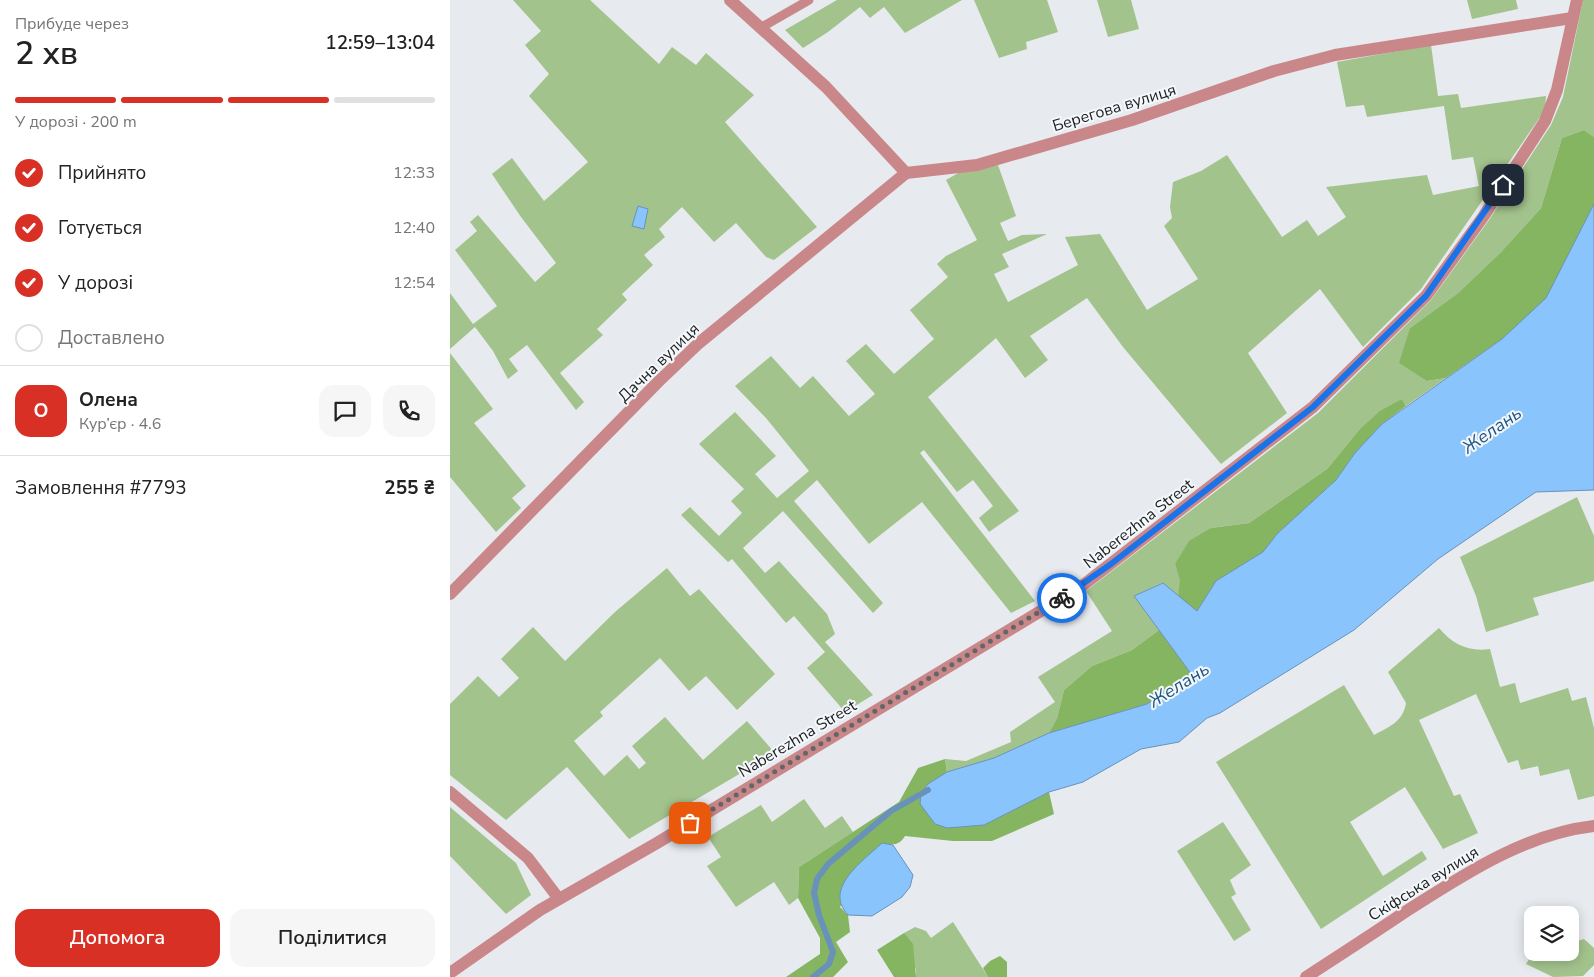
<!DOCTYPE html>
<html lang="uk">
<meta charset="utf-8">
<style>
:root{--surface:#fff;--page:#f6f6f6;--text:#222;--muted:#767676;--line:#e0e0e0;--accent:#d93025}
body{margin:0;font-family:"Nunito Sans",sans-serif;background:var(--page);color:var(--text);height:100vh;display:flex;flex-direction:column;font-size:19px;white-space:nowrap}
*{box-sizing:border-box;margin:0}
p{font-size:16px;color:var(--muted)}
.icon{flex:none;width:28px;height:28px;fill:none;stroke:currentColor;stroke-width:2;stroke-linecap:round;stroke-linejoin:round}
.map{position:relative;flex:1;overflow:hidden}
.sheet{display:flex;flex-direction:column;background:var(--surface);width:450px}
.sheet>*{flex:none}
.controls{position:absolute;left:1074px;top:906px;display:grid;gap:10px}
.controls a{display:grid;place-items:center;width:55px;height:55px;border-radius:10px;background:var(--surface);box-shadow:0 2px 12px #0003;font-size:25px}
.pin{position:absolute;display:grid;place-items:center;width:42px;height:42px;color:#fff;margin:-21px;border-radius:10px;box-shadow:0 2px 8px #0006}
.courier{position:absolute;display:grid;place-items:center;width:50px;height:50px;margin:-25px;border:4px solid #1a73e8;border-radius:50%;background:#fff;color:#222;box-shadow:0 1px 6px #0007}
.summary em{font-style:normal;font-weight:600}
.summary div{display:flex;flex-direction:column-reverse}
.summary{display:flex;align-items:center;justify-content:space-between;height:85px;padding:0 15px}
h1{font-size:32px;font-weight:600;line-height:38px}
.bar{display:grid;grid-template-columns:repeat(4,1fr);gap:8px 5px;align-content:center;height:60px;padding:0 15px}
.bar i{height:6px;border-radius:4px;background:var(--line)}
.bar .selected{background:var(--accent)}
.bar p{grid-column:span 4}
.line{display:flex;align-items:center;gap:12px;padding:0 15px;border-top:1px solid var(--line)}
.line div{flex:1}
.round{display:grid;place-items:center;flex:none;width:52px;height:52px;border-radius:15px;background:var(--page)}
ol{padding:0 15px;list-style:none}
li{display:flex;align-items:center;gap:15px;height:55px}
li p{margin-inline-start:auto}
li .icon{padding:5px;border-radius:50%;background:var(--accent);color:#fff;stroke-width:4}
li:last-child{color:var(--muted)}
li i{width:28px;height:28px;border:2px solid var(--line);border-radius:50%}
.primary-button{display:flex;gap:10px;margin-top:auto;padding:10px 15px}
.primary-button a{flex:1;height:58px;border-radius:15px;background:var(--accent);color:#fff;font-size:20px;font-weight:600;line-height:58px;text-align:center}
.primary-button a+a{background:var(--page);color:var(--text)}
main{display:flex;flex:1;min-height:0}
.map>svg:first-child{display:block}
.green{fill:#a3c38d}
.forest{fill:#85b561}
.water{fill:#8ac4fc;stroke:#6992ba}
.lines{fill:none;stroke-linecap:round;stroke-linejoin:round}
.stream{stroke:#6992ba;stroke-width:6}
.lane{stroke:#ca878a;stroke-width:9}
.street{stroke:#ca878a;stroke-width:12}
.done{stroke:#646568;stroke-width:5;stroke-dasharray:0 9}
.route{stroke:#1a73e8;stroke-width:6}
.labels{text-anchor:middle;stroke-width:4;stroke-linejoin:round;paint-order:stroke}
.street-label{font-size:16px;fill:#1d1e20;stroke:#f4f8fb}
.water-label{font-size:18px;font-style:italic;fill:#215582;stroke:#f4f8fb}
</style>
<main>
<section class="sheet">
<div class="summary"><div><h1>2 хв</h1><p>Прибуде через</p></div><em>12:59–13:04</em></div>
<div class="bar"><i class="selected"></i><i class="selected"></i><i class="selected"></i><i></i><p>У дорозі · 200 m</p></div>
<ol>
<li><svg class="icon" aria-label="check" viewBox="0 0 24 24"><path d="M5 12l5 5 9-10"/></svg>Прийнято<p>12:33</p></li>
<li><svg class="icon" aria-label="check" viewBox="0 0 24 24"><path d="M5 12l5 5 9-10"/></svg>Готується<p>12:40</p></li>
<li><svg class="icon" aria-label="check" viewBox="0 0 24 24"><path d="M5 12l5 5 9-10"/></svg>У дорозі<p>12:54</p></li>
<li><i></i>Доставлено</li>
</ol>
<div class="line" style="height:90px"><b class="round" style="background:var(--accent);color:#fff">О</b><div><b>Олена</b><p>Кур’єр · 4.6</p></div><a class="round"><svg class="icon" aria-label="chat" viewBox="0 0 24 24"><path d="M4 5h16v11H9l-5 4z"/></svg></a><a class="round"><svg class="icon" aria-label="phone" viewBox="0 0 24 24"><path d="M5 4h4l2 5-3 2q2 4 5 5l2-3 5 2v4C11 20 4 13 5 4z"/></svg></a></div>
<div class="line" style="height:65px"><div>Замовлення #7793</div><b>255 ₴</b></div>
<div class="primary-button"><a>Допомога</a><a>Поділитися</a></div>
</section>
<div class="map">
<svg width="1144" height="977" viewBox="0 0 1144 977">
<rect width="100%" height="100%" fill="#e7eaee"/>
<g class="green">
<path d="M63,0H140L209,64L222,47L246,65L256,53L304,95L275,122L367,227L324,260L316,257L286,223L264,242L232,207L209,229L215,237L194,255L203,265L172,294L177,300L147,329L153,335L110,373L134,402L126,410L77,345L59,359L68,371L58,379L43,351L25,327L0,349V293L23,324L47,306L5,250L27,231L20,222L28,215L85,282L106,263L71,217L42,174L62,158L94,201L138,162L79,96L99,74L75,45L91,31Z"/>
<path d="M387,0H512L455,33L434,7L420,18L410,7L378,32L353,48L335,30Z"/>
<path d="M524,0H597L608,32L576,42L577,49L549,58Z"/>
<path d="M647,0H681L689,29L658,37Z"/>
<path d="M1017,0H1066L1068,9L1022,19Z"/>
<path d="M1133,0H1144V137L1134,130L1112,138L1091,208L1051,252L1008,293L960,328L977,381L996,378L956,406L952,399L909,430L877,469L799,523L761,528L725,564L731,580L728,596L712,583L684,596L709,630L682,650L642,666L614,690L607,718L599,733L544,758L497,772L495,759L516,761L561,742L560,732L605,702L588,677L662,631L636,591L868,413L981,300L1039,220L1101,125L1113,97Z"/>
<path d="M981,45L988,96L1008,94L1011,108L1096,96L1095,110L971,289L913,347L870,289L798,353L837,413L771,464L673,347L637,298L580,336L598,360L575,378L546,338L478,397L569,511L539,532L529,518L543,506L523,480L507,492L474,450L470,453L585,601L561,613L472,502L419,544L367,480L344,501L433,603L423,613L333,511L293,548L315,573L329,561L377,614L385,634L375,642L423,695L395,712L357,668L375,652L344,616L336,623L282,559L278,562L231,515L240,507L269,536L292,513L281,501L294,489L249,444L285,412L326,456L305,474L327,498L359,471L316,418L285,386L321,356L350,388L363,376L399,416L425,394L396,361L416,344L444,374L484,339L460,310L498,277L487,264L496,256L527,240L496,180L510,172L548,165L566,216L550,223L558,241L572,235L597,234L552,254L559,267L544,274L558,302L628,265L615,237L650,234L697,310L748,279L714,226L722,218L720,207L723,182L751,171L777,155L832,237L857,220L868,236L896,217L876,187L977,175L983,195L1029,186L1023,157L1002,160L994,106L917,117L914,105L896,107L887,62Z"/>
<path d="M0,353L43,409L24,423L76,486L62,498L71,508L46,532L0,477Z"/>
<path d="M1127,497L1144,536V581L1083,598L1089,615L1036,632L1026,596L1010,557Z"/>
<path d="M217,568L240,596L249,589L325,674L287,710L256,676L239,691L210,658L150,712L153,716L124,741L154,776L177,755L189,769L196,763L182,746L215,717L253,760L297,721L325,753L179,839L117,767L56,820L0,775V704L28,676L49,697L69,678L51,659L83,627L115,661L165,612Z"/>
<path d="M989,628C1003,645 1019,652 1040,649L1050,687L1065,683L1070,703L1118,688L1122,701L1136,697L1144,728V796L1128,800L1119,769L1090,776L1088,766L1071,770L1068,760L1058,763L1026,694L969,720L1004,796L1010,794L1028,833L993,849L955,787L900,822L933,876L972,851L977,859L871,929L766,762L894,685L924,735C939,727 953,722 956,703L938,672Z"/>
<path d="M354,799L375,828L392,816L403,832L349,867L348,898L339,905L324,882L286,907L257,866L271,857L258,837L311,805L322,822Z"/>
<path d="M0,807L66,863L81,895L56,914L0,856Z"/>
<path d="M773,822L801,865L780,880L786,894L781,897L801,930L784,941L727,851Z"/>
<path d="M503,922L538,977H466V970L454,933L465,927L476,931L481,938Z"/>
<path d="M1134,939L1144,948V965L1133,976L1103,977L1076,964L1083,953L1120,952V948L1127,941Z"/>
</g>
<g class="forest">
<path d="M1134,130L1144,137V204L1097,298L1052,339L996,378L977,381L949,363L960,328L1008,293L1051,252L1091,208L1112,138Z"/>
<path d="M952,399L956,406L932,424L905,453L886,480L827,534L813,552L766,581L747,611L728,596L730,580L725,564L739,541L761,528L799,523L877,469L909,430L930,411Z"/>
<path d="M709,630L742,675L697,704L599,733L607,718L614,690L642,666L682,650Z"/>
<path d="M495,759L497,772L478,784L471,793L534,825L599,792L604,814L542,841H503L455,836C449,846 443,845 432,843L390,907L398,915L400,932L386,942L398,962L383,977H336L370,954V938L348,898L349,867L449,802L468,768Z"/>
<path d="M454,933L463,944L466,977H444L427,950Z"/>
<path d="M550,956L557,962V977H538L533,968L540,961Z"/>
</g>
<g class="water">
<path d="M1144,204V490L1086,492L988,559L904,630L770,713L757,718L729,742L691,749L633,782L599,792L534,825L497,828L485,824L470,804L471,793L478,784L497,772L544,758L599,733L697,704L742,675L684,596L713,583L747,611L766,581L813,552L827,534L886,480L905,453L932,424L1052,339L1096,298Z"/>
<path d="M188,206L198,209L194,229L182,226Z"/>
<path d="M432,843L443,845L463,875L460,887L452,897L422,916L398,915C373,888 413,861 432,843Z"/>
</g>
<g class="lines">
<path class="stream" d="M363,977L379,964L383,952L369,915L364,893L367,879L378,864L441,811L478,790"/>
<path class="lane" d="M312,27L359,0"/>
<g class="street">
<path d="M280,0L376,87L456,173L527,165L682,120L824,71L885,55L1122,18"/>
<path d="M0,594L208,382L249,343L456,173"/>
<path d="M0,792L78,858L109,899"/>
<path d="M0,973L90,910L207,843L632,586L863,407L976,296L1033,217L1095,121L1107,90L1127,0"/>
<path d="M856,977C890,955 924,933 958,910C1016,873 1075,834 1144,826"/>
</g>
</g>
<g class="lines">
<path class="done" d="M240,823L612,598"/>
<path class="route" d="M612,598L661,564L863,407L976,296L1053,185"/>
</g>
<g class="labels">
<g class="street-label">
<text transform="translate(664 107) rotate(-17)" y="6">Берегова вулиця</text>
<text transform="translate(208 362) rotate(-44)" y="6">Дачна вулиця</text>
<text transform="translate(688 523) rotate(-38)" y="6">Naberezhna Street</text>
<text transform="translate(347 738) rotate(-31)" y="6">Naberezhna Street</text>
<text transform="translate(973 883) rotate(-32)" y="6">Скіфська вулиця</text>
</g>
<g class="water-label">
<text transform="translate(1042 430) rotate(-35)" y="6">Желань</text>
<text transform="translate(729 685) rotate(-32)" y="6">Желань</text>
</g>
</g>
</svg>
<div class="controls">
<a><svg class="icon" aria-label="layers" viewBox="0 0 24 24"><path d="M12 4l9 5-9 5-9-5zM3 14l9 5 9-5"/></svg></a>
</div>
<div class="pin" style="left:240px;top:823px;background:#ea580c"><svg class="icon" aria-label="bag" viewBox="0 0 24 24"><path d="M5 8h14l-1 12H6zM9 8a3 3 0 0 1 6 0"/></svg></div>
<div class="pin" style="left:1053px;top:185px;background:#1f2937"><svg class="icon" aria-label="home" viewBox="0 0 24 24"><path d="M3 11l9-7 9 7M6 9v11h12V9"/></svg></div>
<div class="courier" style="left:612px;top:598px"><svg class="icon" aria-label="bike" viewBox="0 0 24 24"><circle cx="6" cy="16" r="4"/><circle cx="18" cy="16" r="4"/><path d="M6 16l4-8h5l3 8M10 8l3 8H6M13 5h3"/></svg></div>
</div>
</main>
